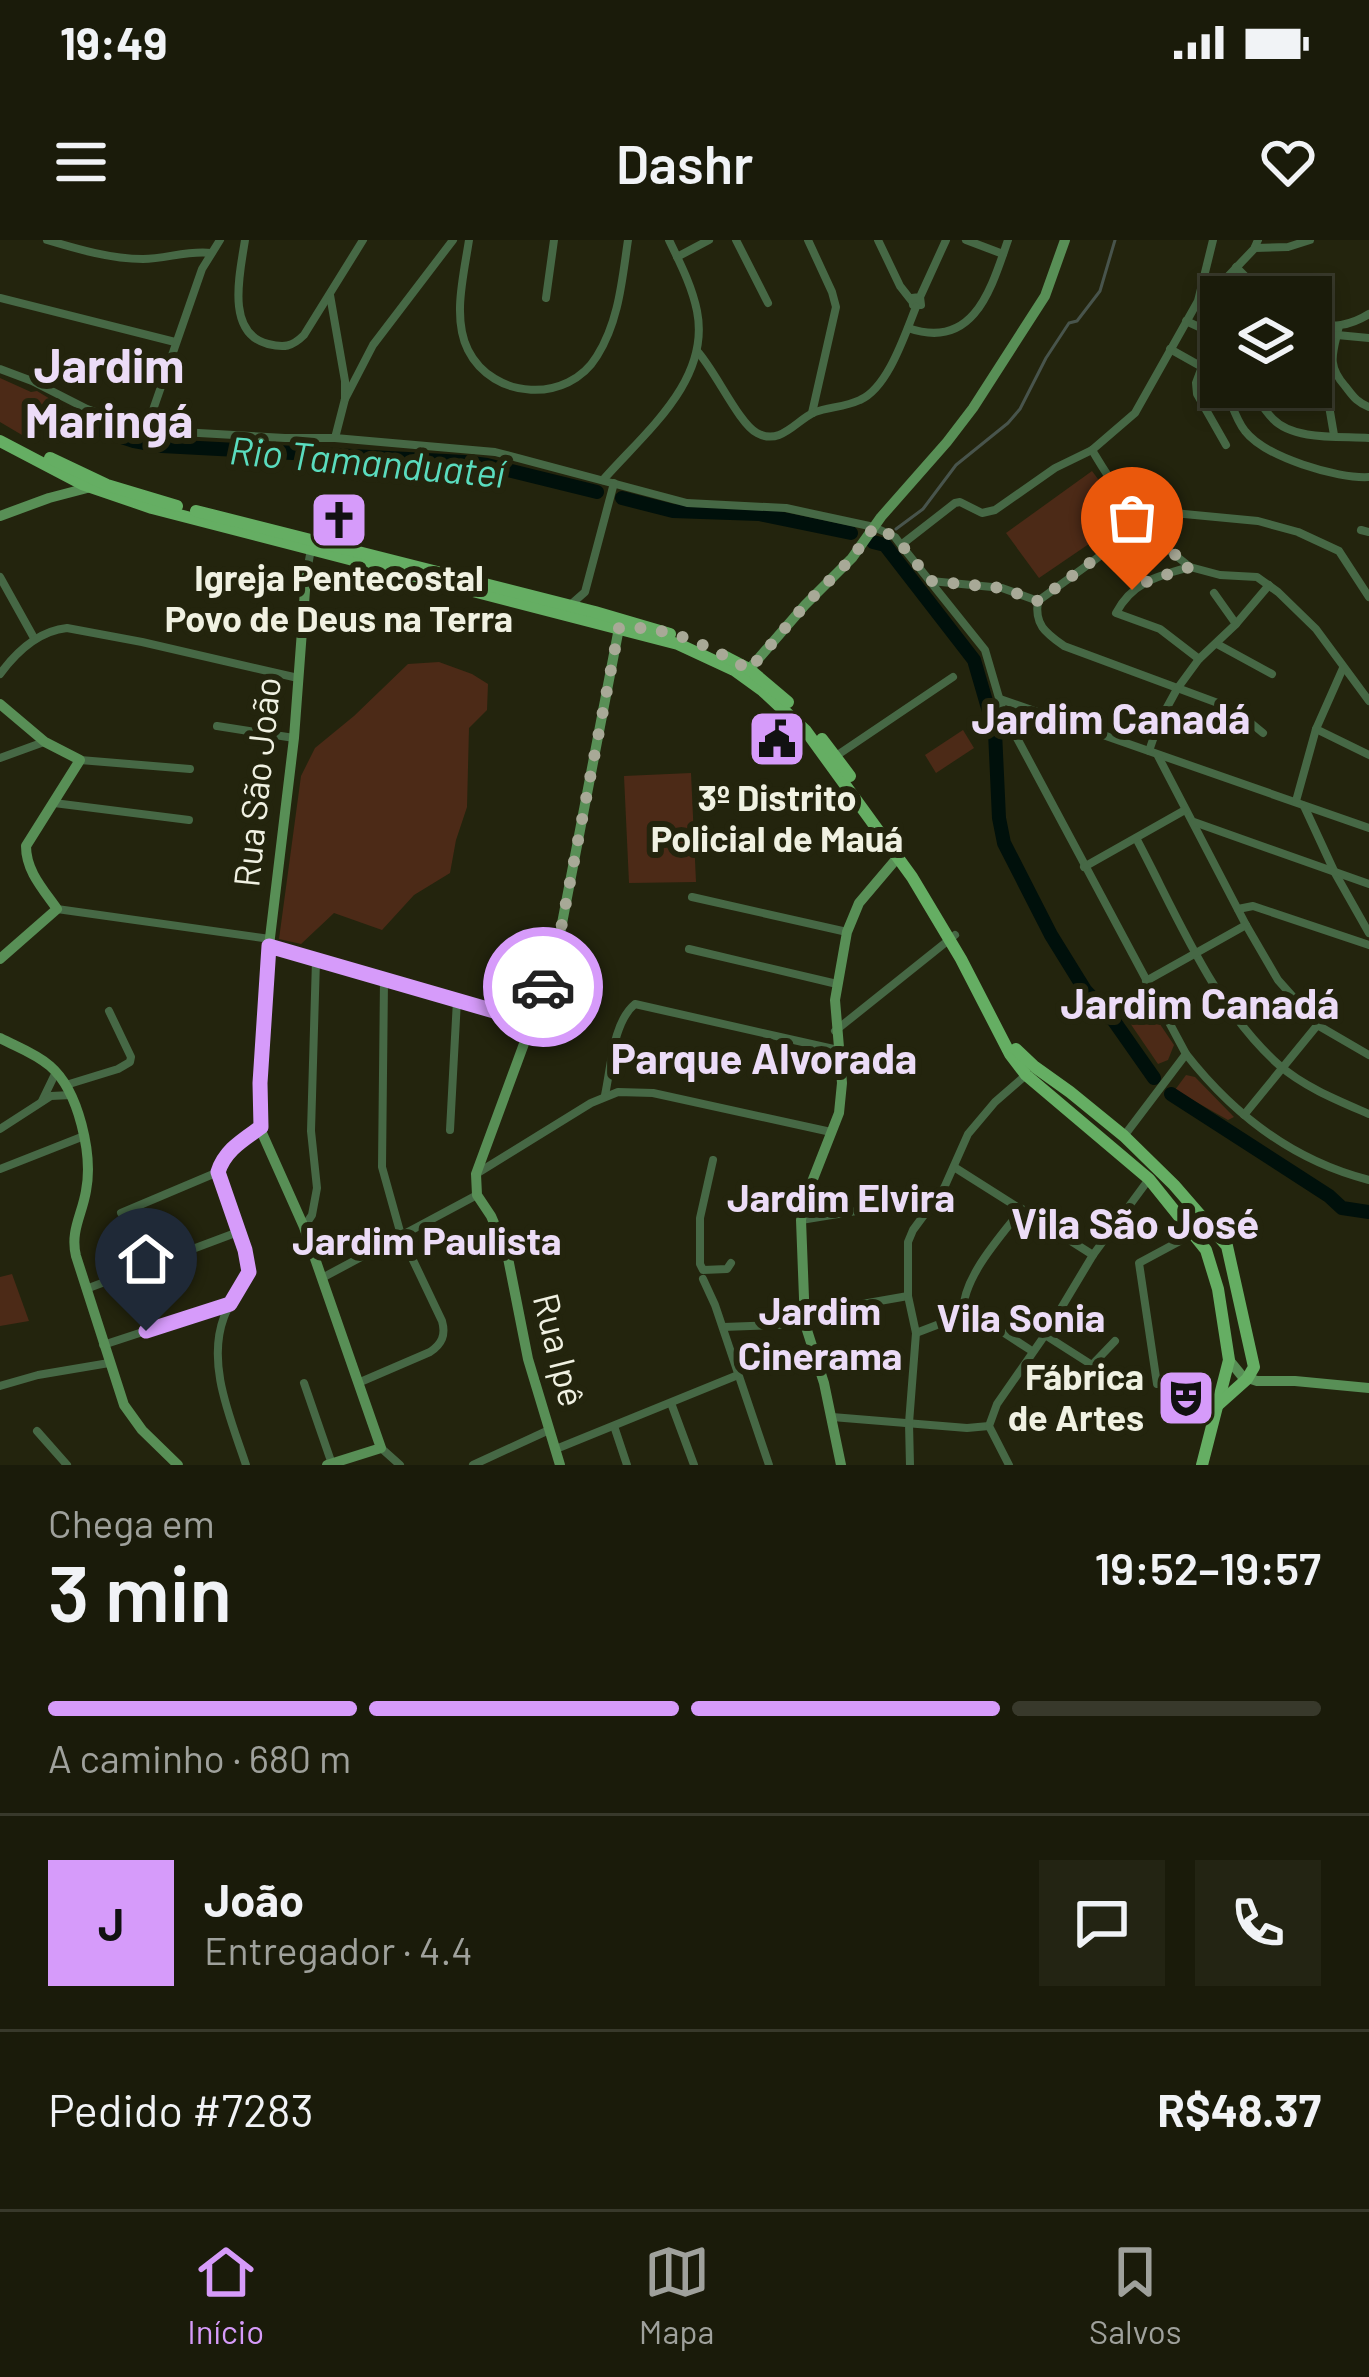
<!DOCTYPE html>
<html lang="pt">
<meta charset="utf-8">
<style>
:root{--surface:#1a1b0a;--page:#232413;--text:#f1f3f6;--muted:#9fa19c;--line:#38392b;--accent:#d69bfa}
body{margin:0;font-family:Barlow,sans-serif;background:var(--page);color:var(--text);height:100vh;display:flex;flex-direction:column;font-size:45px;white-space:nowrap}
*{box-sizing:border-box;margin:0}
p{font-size:39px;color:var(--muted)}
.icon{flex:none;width:66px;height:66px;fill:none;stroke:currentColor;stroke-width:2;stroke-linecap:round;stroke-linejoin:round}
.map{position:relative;height:1225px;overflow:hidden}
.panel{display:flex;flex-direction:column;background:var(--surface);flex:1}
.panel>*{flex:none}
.controls{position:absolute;left:1200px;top:36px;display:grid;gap:24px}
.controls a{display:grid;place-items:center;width:132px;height:132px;border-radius:0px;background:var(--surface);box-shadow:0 6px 18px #0003,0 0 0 3px var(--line);font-size:60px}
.pin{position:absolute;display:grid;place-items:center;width:102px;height:102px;color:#fff;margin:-123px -51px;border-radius:50% 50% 50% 0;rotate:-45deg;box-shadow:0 0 12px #0007}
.pin .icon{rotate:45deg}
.courier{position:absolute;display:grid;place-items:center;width:120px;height:120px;margin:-60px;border:9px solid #d69bfa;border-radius:50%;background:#fff;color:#222;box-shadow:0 3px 15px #0007}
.summary em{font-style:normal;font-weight:600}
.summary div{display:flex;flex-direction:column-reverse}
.summary{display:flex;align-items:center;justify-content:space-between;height:204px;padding:0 48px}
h1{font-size:78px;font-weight:600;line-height:90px}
.bar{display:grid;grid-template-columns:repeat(4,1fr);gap:18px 12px;align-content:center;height:144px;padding:0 48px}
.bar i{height:15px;border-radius:9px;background:var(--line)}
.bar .active{background:var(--accent)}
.bar p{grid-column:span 4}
.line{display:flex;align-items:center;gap:30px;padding:0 48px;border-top:3px solid var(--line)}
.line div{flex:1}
.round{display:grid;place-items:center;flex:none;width:126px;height:126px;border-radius:0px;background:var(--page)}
.status{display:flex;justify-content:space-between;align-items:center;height:84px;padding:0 60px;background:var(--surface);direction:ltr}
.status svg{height:33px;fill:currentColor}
header{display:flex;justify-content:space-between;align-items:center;height:156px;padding:0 48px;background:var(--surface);font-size:54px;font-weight:600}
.tabs{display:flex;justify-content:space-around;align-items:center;height:168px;border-top:3px solid var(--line);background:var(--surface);font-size:33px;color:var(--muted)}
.tabs a{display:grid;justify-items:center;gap:6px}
.tabs .active{color:var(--accent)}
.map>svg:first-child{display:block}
.green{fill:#4c2a17}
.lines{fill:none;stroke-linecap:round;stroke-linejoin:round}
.stream{stroke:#48544c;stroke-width:3}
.river{stroke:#00100b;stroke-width:14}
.street{stroke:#466845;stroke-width:8}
.secondary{stroke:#588f56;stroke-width:10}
.primary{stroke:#65ae63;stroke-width:12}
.done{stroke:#a8a997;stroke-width:12;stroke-dasharray:0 21.6}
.route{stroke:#d69bfa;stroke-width:15}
.labels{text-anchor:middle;stroke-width:12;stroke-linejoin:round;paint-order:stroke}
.poi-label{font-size:36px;font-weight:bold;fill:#f0f1e2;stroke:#23240d}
.street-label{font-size:36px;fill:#f0f1e2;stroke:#23240d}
.water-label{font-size:39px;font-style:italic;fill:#5adcbe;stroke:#23240d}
.neighbourhood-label{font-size:39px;font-weight:bold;fill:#ecdcf7;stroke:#23240d}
.quarter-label{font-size:42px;font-weight:bold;fill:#ecdcf7;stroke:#23240d}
.district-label{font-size:48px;font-weight:bold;fill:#ecdcf7;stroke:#23240d}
</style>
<div class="status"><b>19:49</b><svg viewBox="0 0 49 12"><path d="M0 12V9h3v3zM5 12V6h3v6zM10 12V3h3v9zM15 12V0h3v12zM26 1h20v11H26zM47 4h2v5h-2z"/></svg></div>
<header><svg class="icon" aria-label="menu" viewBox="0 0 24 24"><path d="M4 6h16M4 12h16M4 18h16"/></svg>Dashr<svg class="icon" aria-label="heart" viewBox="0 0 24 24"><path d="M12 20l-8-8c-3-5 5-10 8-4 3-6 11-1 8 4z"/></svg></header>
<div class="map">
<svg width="1369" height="1225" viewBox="0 0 1369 1225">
<rect width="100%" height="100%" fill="#23240d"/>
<g class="green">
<path d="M0,138L31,152L37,151L60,165L58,188L45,186L22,195L0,182Z"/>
<path d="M1092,231L1127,278L1039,338L1006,293Z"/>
<path d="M439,422L472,434L488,444L487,470L469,488L467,567L456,600L450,633L414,655L382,690L334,673L301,704L279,699L301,536L315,508L354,476L408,424Z"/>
<path d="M963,490L974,508L936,533L925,515Z"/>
<path d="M691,533L696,642L629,643L624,536Z"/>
<path d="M1139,753L1174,805L1168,820L1158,824L1117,764Z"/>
<path d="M1186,835L1195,837L1234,877L1228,880L1175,850Z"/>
<path d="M12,1034L29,1081L0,1086V1037Z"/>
</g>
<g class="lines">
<path class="stream" d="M896,289L923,269L956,225L1008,183L1020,169L1046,118L1069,83L1077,81L1100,51L1115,0"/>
<g class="river">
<path d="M67,179L134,201L162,206L464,222L487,225L597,252"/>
<path d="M622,258L673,271L759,274L851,293"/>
<path d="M873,302L885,305L974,420L995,492L999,578L1004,603L1051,695L1085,750L1114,781L1154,838"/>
<path d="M1171,854L1329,956L1342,968L1369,972"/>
</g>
<g class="street">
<path d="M47,0C77,9 111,19 143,19C166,19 188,10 211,13"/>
<path d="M245,0C240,33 225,93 268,104C284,108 292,107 304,95L363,0"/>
<path d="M469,0C464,34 452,78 468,110C493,160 568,164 597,116C619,81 622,40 628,0"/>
<path d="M736,0L768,63"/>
<path d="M808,0L832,52L836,67L812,173"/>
<path d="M878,0L900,46L911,60"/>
<path d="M966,0L1003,14"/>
<path d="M1255,8L1288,7L1310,0"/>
<path d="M677,17L709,0"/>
<path d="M1236,27L1266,57"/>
<path d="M330,55L345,141V159L335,198"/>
<path d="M920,57L921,65H913L912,58L920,57L946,0"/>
<path d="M0,58L175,102"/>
<path d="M546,58L554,0"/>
<path d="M1199,60L1214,51L1254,9L1258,0"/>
<path d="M1186,81L1221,97"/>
<path d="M1311,83C1333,88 1350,86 1369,74"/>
<path d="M1339,86C1333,113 1326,124 1345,146C1353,156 1356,162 1369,167"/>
<path d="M908,88C974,111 991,49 1008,0"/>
<path d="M1337,95L1369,98"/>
<path d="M1170,109L1211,132L1221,142"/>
<path d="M697,111C715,130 739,184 757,193C781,206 796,180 815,172C829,167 845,167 860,160C888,148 905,94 916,67"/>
<path d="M1202,127L1196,143L1197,154L1226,205"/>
<path d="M0,129L32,141L87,169L146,190L285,198H335L495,212L687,263L786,268L874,287L895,297L901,305L985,410L1002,468L1010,485L1186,814C1233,874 1294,921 1369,940"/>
<path d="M1311,146L1328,160L1334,195"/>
<path d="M1224,147C1231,160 1235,179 1245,191C1265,217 1337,239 1369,237"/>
<path d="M1249,147C1257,157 1264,170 1273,179C1294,201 1341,196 1369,198"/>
<path d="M345,159L373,105L453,0"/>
<path d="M146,190L202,29L220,0"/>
<path d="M1092,210C1106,233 1119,257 1142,270L1258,281L1298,292L1339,311L1369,357"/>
<path d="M603,240C644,193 711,141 697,71C692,46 680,23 669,0"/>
<path d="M1140,287L1190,327L1220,335L1257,337L1278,352L1316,389L1369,461"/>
<path d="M1361,290L1369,292"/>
<path d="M901,305L955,263L960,262L982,273L995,270L1055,228L1092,210L1135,173L1198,61L1213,0"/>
<path d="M1190,327C1158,336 1132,342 1116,373L1160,389L1199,419"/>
<path d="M0,337L34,398"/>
<path d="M306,337L311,309"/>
<path d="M931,341L1002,348L1038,361"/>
<path d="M1214,353L1236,384"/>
<path d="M1038,361C1034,385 1046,393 1064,406L1234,469L1263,493"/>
<path d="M1038,361L1140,287L1142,270"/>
<path d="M568,367L585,352L614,243"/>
<path d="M1217,404L1272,434"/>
<path d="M0,434C17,411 38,391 67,388L142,402L298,438"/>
<path d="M1000,459L1369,588"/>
<path d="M217,486L294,498"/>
<path d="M1316,489L1369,515"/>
<path d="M1149,511L1159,482L1177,449L1199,419L1236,384L1269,345"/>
<path d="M836,516L953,437"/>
<path d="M1158,516L1246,685L1278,740L1319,786L1369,815"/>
<path d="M0,518L44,502"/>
<path d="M80,520L190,529"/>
<path d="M1296,561L1316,489L1343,428"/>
<path d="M54,563L189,580"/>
<path d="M1304,566L1335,633L1369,693"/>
<path d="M1194,582L1369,644"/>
<path d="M1136,598C1177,675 1213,766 1279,825C1304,847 1339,861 1369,874"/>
<path d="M1084,627L1185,570"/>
<path d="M692,657L847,692"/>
<path d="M57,669L270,699"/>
<path d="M1238,669L1253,666L1369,705"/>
<path d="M689,709L837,744"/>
<path d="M1146,741L1246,685"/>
<path d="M835,791L955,695"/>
<path d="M66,845L118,829L130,822L131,817L109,771"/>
<path d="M605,855C611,827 613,782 635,764L838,810"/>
<path d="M42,861L56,832"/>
<path d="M1244,875L1333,766"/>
<path d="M0,889L51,856L71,855"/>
<path d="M450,890L457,760"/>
<path d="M1124,896L1186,814"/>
<path d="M713,920L700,978V1024L703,1030L727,1029L731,1023"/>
<path d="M954,927L1093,1015"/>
<path d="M0,929L84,896"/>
<path d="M476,934L591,863L618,852L653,853L831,892"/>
<path d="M121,973L218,932"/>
<path d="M801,980L936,958"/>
<path d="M304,987L312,975L317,948L311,891L316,720"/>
<path d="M322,1038L477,955"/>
<path d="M703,1039L715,1065L769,1225"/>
<path d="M86,1049L238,992"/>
<path d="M805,1074L908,1056"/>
<path d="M963,1075C961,1039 1000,997 1022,969"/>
<path d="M723,1087L805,1084"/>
<path d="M916,1093L963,1075L975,1074L1032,1111"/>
<path d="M1045,1095L1092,1125"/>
<path d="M103,1105L228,1064"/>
<path d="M304,1143L332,1224"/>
<path d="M358,1143L430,1112C442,1104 446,1095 442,1081L401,995L382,927L384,740"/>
<path d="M1157,1144L1139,1023L1193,994"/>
<path d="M0,1146L38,1135L109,1123"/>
<path d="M1079,1148L1092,1125L1115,1101"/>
<path d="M671,1163L694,1225"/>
<path d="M832,1177L967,1188L989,1186"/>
<path d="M614,1186L627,1225"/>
<path d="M37,1191L67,1225"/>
<path d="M381,1208L400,1225"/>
<path d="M556,1209L738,1135"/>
<path d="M246,1225C231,1179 206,1125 224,1077C231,1059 245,1046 249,1026L218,932C224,910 243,900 261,888"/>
<path d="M473,1225L549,1190"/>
<path d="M910,1225L909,1183L916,1093L908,1056V1002L913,990L944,948L968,894L995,862L1026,835"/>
<path d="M1009,1225L989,1186L997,1164L1045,1095L1093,1015L1149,939"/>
</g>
<g class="secondary">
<path d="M0,276L49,258L91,247"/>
<path d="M306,337L294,498L269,706L260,868L262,893L304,987L381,1208L327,1225"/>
<path d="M746,433L805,365L852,318L881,277L947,202L973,168L1045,56L1065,0"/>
<path d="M0,464L45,502L80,520L26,606C26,631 43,649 57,669L0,719"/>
<path d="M269,706L532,782"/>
<path d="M0,798C17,807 35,813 50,826C79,851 93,915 86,951C82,975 70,991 76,1016L124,1165L142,1190L178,1225"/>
<path d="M1229,1120L1242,1136L1257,1141H1295L1369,1148"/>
<path d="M560,1225L528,1119L507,1013L491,976L477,955L476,934L532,782L559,699L619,388"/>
<path d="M841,1225L824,1143L805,1084L801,980L806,957L839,873L842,843L835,760L847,692L859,663L898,617"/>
</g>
<g class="primary">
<path d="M0,201L82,244L152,268L678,404L734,430L763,451L806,491L912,637L961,719L1010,814L1026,835L1149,939L1206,1010L1218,1049L1229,1120L1202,1225"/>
<path d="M50,218L107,245L177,266"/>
<path d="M196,271L595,372L670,394"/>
<path d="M722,415L749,429L788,462"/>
<path d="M822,499L850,536"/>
<path d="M1016,809L1035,827L1070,852L1124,896L1174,945L1227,1006L1254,1127L1247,1139L1219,1164"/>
</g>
</g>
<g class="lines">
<path class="done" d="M543,747L559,699L619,388C664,384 711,406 749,430L805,365L852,318L874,287L895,297L931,341L1002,348L1038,361L1140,286L1190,327L1150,340L1132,350"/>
<path class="route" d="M146,1091L230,1064L249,1032L245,1010L218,932C225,910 243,900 261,887L260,843L269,706L532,782L543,747"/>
</g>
<defs>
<symbol id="church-square" viewBox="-11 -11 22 22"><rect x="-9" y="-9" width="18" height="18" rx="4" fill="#d69bfa" stroke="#23240d"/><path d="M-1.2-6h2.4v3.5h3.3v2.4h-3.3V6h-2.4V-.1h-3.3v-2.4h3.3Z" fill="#111"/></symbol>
<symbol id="civic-square" viewBox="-11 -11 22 22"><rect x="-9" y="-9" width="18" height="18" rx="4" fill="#d69bfa" stroke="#23240d"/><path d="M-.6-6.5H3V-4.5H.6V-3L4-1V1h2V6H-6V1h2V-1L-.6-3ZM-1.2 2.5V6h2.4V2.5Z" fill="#111"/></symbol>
<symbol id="theatre-square" viewBox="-11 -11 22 22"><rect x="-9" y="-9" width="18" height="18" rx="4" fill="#d69bfa" stroke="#23240d"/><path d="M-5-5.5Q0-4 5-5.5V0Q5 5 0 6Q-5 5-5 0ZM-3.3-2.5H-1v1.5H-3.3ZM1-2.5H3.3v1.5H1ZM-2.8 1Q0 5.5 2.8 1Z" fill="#111"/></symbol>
</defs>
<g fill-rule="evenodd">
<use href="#church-square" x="306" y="247" width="66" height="66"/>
<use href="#civic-square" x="744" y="466" width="66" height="66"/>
<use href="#theatre-square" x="1153" y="1125" width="66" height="66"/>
</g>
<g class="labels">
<g class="poi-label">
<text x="339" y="351">Igreja Pentecostal<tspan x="339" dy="41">Povo de Deus na Terra</tspan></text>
<text x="777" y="571">3º Distrito<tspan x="777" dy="41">Policial de Mauá</tspan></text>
<text x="1144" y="1150" text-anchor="end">Fábrica<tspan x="1144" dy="41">de Artes</tspan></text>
</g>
<g class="street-label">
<text transform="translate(257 542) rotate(-84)" y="13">Rua São João</text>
<text transform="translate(559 1110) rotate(76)" y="13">Rua Ipê</text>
</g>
<g class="water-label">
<text transform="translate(367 222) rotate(5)" y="14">Rio Tamanduateí</text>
</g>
<g class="neighbourhood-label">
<text x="841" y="972">Jardim Elvira</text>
<text x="427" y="1015">Jardim Paulista</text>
<text x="820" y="1085">Jardim<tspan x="820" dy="45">Cinerama</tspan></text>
<text x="1021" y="1092">Vila Sonia</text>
</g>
<g class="quarter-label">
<text x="1111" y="494">Jardim Canadá</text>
<text x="1200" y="779">Jardim Canadá</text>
<text x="764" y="834">Parque Alvorada</text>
<text x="1135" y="999">Vila São José</text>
</g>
<g class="district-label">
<text x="109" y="143">Jardim<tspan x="109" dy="55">Maringá</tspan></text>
</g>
</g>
</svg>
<div class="controls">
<a><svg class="icon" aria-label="layers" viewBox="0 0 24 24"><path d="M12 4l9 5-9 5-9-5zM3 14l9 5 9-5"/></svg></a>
</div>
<div class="pin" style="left:1132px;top:350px;background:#ea580c"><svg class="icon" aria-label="bag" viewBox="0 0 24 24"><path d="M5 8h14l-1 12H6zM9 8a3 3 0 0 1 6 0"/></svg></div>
<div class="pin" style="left:146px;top:1091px;background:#1f2937"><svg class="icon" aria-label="home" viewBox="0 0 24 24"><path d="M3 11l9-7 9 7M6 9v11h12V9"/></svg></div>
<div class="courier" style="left:543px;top:747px"><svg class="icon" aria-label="car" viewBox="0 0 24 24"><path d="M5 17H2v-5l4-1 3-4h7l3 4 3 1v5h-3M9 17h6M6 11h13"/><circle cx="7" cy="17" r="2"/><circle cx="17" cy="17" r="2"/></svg></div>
</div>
<section class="panel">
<div class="summary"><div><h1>3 min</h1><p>Chega em</p></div><em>19:52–19:57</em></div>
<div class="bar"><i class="active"></i><i class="active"></i><i class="active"></i><i></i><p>A caminho · 680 m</p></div>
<div class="line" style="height:216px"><b class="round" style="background:var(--accent);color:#111">J</b><div><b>João</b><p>Entregador · 4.4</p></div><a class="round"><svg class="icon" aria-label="chat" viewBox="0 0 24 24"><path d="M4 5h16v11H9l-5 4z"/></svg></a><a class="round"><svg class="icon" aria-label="phone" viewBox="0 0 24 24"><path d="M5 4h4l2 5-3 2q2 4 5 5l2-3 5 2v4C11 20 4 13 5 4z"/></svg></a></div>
<div class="line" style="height:156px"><div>Pedido #7283</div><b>R$48.37</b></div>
</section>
<nav class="tabs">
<a class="active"><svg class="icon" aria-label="home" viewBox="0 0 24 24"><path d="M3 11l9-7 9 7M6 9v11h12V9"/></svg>Início</a>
<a><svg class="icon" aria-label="map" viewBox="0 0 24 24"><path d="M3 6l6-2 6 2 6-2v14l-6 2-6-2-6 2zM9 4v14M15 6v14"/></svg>Mapa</a>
<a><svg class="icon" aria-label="saved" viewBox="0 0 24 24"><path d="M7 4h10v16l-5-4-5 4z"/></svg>Salvos</a>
</nav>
